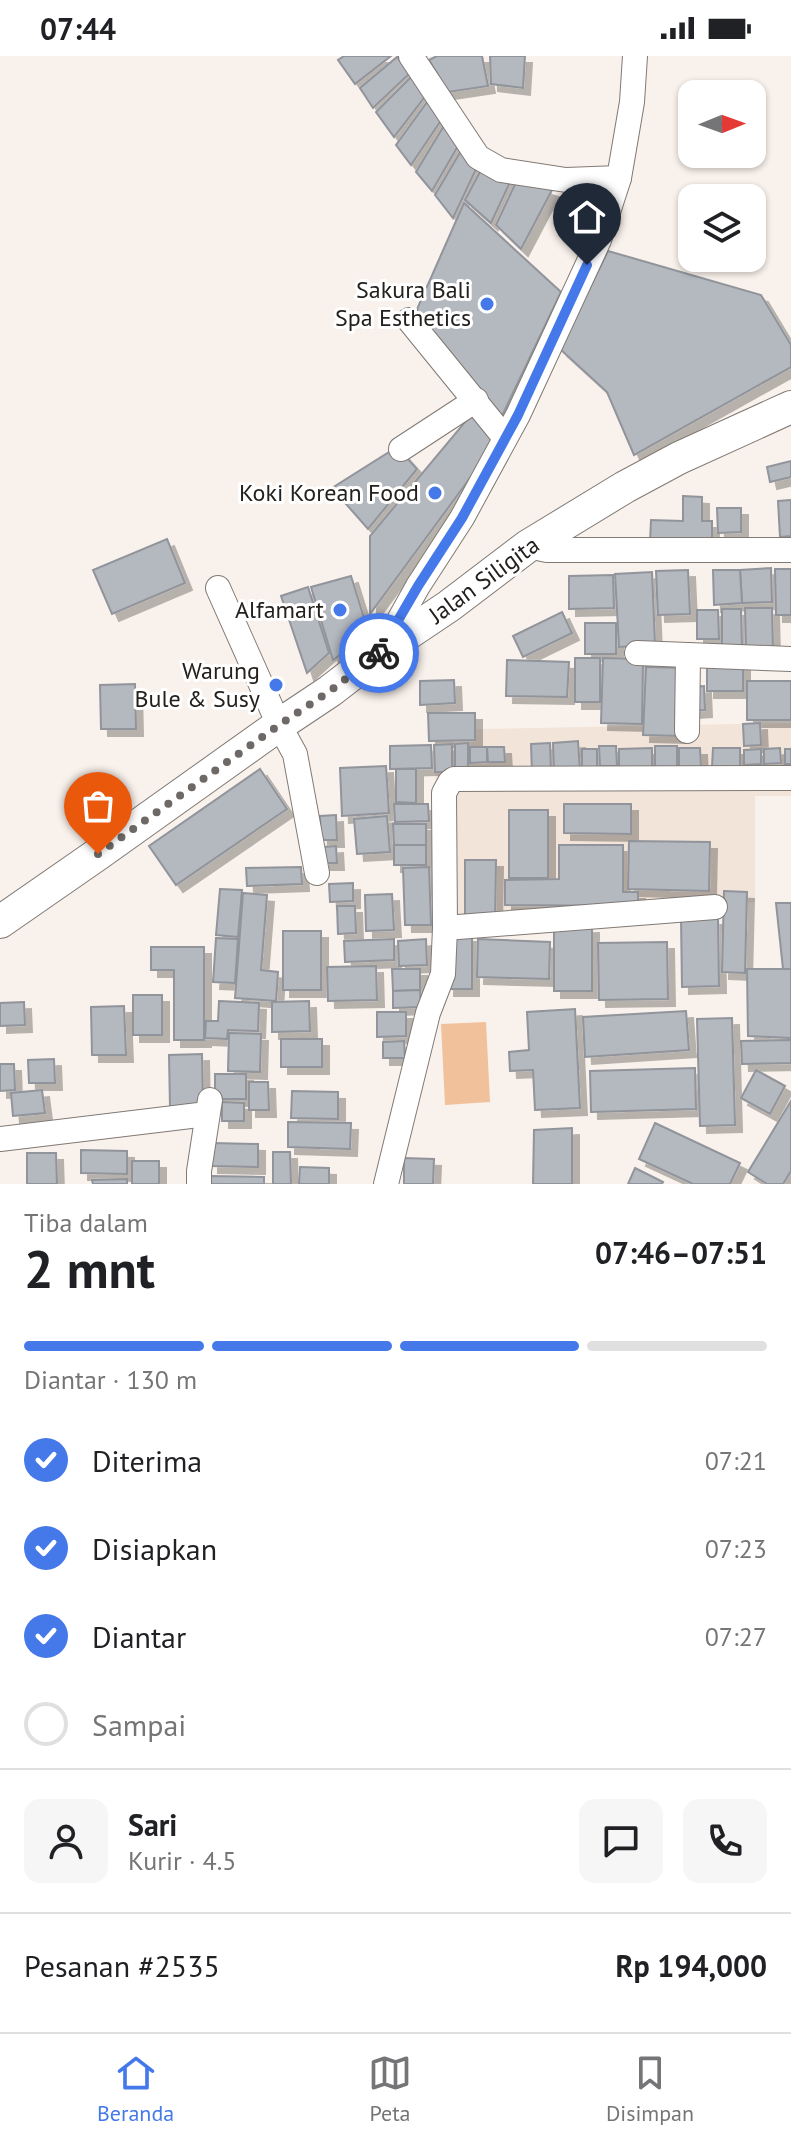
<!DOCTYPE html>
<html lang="id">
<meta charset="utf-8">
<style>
:root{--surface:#fff;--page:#f6f6f6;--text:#202124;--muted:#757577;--line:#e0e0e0;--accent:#4579ea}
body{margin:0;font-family:"PT Sans",sans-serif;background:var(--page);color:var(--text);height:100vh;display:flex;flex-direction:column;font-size:30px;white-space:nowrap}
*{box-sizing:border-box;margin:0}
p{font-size:26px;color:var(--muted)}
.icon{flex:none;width:44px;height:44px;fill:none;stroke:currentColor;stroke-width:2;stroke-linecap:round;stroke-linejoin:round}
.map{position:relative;height:1128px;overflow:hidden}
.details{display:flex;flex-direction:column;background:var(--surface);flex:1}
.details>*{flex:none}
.needle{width:52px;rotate:89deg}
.controls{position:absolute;left:678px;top:24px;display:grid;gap:16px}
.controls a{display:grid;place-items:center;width:88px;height:88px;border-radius:16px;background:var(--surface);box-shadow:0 2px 6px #0004;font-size:40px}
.pin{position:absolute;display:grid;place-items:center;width:68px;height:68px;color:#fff;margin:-82px -34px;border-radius:50% 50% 50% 0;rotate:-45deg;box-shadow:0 0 8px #0007}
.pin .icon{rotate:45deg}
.courier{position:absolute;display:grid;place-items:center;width:80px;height:80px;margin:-40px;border:6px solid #4579ea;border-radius:50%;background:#fff;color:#222;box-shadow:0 2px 10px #0007}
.head em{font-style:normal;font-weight:800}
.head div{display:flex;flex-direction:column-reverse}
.head{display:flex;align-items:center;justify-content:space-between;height:136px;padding:0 24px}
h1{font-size:52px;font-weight:800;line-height:60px}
.bar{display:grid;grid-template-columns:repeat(4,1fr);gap:12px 8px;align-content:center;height:96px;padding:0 24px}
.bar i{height:10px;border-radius:6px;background:var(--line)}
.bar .selected{background:var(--accent)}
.bar p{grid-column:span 4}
.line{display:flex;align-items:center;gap:20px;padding:0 24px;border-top:2px solid var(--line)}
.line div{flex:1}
.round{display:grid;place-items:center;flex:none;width:84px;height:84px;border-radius:16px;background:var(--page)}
ol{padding:0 24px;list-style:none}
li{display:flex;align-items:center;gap:24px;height:88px}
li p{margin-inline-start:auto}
li .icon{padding:8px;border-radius:50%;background:var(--accent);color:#fff;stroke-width:4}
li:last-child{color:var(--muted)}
li i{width:44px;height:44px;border:4px solid var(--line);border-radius:50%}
.status{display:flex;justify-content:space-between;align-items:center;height:56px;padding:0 40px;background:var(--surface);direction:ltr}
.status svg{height:22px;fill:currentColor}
.menu{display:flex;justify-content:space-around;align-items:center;height:112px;border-top:2px solid var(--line);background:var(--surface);font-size:22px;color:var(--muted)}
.menu a{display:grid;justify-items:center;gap:4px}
.menu .selected{color:var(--accent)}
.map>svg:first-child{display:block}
.built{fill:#f2e4d9}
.green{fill:#f1c19c}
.building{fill:#b4b8bf;stroke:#91949b;stroke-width:2;filter:url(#shadow)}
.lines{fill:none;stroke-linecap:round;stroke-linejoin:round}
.minor-casing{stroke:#807974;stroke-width:26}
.secondary-casing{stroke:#807974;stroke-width:34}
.minor{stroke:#fff;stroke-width:24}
.secondary{stroke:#fff;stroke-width:32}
.done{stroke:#6e6966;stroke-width:8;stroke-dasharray:0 14.4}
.route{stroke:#4579ea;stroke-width:10}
.poi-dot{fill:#4579ea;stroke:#fff;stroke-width:3}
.labels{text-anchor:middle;stroke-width:6;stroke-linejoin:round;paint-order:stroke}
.poi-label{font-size:24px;fill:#23201e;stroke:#fff;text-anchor:end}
.street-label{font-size:24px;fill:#23201e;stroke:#fff}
</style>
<div class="status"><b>07:44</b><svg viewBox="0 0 49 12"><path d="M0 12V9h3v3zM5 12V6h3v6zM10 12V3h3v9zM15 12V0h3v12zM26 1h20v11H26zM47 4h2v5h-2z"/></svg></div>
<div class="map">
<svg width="791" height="1128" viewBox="0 0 791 1128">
<defs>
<filter id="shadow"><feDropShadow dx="7" dy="7" stdDeviation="0" flood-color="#0004"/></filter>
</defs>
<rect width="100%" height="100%" fill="#f9f1eb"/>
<path class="built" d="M791,667V740H755V846L437,865L435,674Z"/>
<path class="green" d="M486,966L490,1046L445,1049L441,968Z"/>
<g class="building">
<path d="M344,0H391L355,28L338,4Z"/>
<path d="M437,0H482L488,30L448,36L429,4Z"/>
<path d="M490,0H525L523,32L491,28Z"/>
<path d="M397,1L410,17L373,52L360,32Z"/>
<path d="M412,20L427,38L394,81L376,56Z"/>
<path d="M430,42L442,63L411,109L396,89Z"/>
<path d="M445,68L458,90L432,135L416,116Z"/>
<path d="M462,93L478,109L453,162L435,139Z"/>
<path d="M482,112L511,124L491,167L465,144Z"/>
<path d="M517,124L552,134L521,193L496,169Z"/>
<path d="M464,147L561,236L501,362L414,260Z"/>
<path d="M608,195L761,239L791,289V311L634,399L607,336L560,293Z"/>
<path d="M475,354L498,384L370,558V480Z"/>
<path d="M397,391L417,413L368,473L332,432Z"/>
<path d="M791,405V421L770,426L767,411Z"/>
<path d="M683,440L702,441V465H712V486H650L651,464L683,465Z"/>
<path d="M791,444V480L780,481L778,445Z"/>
<path d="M717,452H741V476L718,477Z"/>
<path d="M167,483L185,527L112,558L93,514Z"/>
<path d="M771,512L772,546L742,547L740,514Z"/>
<path d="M775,513H791V559H776Z"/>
<path d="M688,514L690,558L658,559L656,515Z"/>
<path d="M713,514H740L742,547L714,549Z"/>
<path d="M652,516L655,589L619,591L615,518Z"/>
<path d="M613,519L614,552L569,553V520Z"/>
<path d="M351,520L369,578L333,604L311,531Z"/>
<path d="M308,531L329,597L307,617L281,540Z"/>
<path d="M745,552H772L773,594H746Z"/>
<path d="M722,553H741L742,591H722Z"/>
<path d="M697,554H718L719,583H697Z"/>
<path d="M562,556L572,577L523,601L513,580Z"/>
<rect x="585" y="567" width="31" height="31"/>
<rect x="575" y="602" width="25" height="44"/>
<path d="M603,602L643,603L642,668L601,667Z"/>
<path d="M507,604L569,606L567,641L506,640Z"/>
<rect x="707" y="608" width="36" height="27"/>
<path d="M646,611L684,612L681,680L643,679Z"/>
<path d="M454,624L455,647L420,649V625Z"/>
<rect x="747" y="625" width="44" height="39"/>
<path d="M135,628L136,673H101L100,629Z"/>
<path d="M704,630L705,654L692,655L691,631Z"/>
<path d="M428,657H475V684L429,685Z"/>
<path d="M760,667L761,689L744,690L743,668Z"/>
<path d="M578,685L580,717H554L553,687Z"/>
<path d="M468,687V713H455V688Z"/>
<path d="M550,687L551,716L532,717L531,688Z"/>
<path d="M452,688V716H435L434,689Z"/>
<path d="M431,689L432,712L390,713V690Z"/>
<path d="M599,690H616L617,710H600Z"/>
<rect x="655" y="690" width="22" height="26"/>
<path d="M470,691H487V706L470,707Z"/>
<path d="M487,691H504L505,706H488Z"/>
<path d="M652,692V714L619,715V693Z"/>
<path d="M679,692H700L701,711L679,712Z"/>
<path d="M713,692H740V711H712Z"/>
<path d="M780,692L781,707L764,708V693Z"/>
<rect x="582" y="693" width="15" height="20"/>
<path d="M761,693V708L744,709V694Z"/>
<rect x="785" y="693" width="6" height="15"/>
<path d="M386,710L389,757L342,760L340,712Z"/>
<path d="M260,713L287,753L176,829L149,790Z"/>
<path d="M396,713H416V747L396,746Z"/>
<path d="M394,748H428L429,765L395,766Z"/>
<path d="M564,748H631V778L564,777Z"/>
<rect x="509" y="754" width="39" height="68"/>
<path d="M336,759L337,784H321L320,760Z"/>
<path d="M387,760L390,796L357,798L354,763Z"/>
<path d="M393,768H426V789H394Z"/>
<path d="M629,785L710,786L709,835L628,833Z"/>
<rect x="394" y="789" width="32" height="20"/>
<path d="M559,789H623V836H638V850L505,849V824L559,823Z"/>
<path d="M336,790L337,807H323V791Z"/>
<path d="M465,804H496L495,867L465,866Z"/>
<path d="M301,811L302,828L247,830L246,812Z"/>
<path d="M429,811L431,869H405L403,812Z"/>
<path d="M353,827V845L330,846L329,828Z"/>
<path d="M220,833L242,834L238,881L216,879Z"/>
<path d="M724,835L747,836L745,917L722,916Z"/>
<path d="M243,837L267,839L261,914L278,916L276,945L235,942Z"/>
<path d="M392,838L394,874L366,875L365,839Z"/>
<path d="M776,847H791V913H783Z"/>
<path d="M337,850H355L356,877L338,878Z"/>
<path d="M681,862H718L719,930L682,931Z"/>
<path d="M592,870V935H554V871Z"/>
<rect x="283" y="875" width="38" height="59"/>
<path d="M448,879H472V933H447Z"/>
<path d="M216,882L238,883L235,927L213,926Z"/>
<path d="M394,883V904L345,906L344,885Z"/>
<path d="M426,883L427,909L399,910L398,885Z"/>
<path d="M478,883L550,886L549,923L477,921Z"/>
<path d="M667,886L668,943L599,944L598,887Z"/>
<path d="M151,891H204V984H174V914H151Z"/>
<path d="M376,910L377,944L328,945L327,911Z"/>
<path d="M392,913H420V934L393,935Z"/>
<path d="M747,913H791V982L748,980Z"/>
<path d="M420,934L421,951L393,952V935Z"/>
<rect x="133" y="939" width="29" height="40"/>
<path d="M219,945L259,947L258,975L228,974L227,983L205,982L206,965H218Z"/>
<path d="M309,945L310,975L272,976V946Z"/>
<path d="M24,946L25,969L0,970V947Z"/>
<path d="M124,950L126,999H92L91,951Z"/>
<path d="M575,953L580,1052L535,1054L533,1014L510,1015L509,996L529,994L527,956Z"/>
<path d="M686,955L689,994L585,1001L583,961Z"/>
<path d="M377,956H406V980L377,981Z"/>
<path d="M732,962L735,1069L700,1070L697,963Z"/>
<path d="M229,977L261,978L260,1016L228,1015Z"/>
<rect x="281" y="983" width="41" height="28"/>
<path d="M791,984V1007L742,1008L741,985Z"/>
<path d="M404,985L405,1002H383V986Z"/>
<path d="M202,998L203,1051H170L169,999Z"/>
<path d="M54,1003L55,1027H29L28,1004Z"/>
<path d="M0,1008H14L15,1034L0,1035Z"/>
<path d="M695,1012L696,1053L591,1056L590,1015Z"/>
<path d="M756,1014L785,1030L770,1058L741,1042Z"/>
<rect x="215" y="1018" width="31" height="25"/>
<path d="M249,1026H268L269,1054H249Z"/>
<path d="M42,1034L45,1057L13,1060L11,1037Z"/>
<path d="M292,1035L338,1036V1063L291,1062Z"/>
<path d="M791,1045V1115L783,1128H767L748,1116Z"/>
<path d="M222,1046L244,1047V1065H222Z"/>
<path d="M288,1066L351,1067L350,1093L288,1091Z"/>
<path d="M655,1067L740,1107L730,1128H693L639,1103Z"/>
<path d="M572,1072V1128H533L534,1074Z"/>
<path d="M211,1087L258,1088V1111L211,1110Z"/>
<path d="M81,1094L127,1095V1118L81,1117Z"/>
<path d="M273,1096H290L291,1128H273Z"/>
<path d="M27,1097H56L57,1128H27Z"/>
<path d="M404,1102L434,1103L433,1128H404Z"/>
<rect x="132" y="1105" width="27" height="23"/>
<path d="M300,1111L329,1112V1128H299Z"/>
<path d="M635,1112L663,1126L662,1128H628Z"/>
<path d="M210,1120L264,1121V1128H209Z"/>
<path d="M127,1123V1128H93L92,1124Z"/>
</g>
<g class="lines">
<defs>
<g id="minor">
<path d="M411,0L478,101L501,114L566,124L619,122"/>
<path d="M409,264L505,382"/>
<path d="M401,393L476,344"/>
<path d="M528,490L547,494H791"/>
<path d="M218,532L279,669L295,698L317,817"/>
<path d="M384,591L418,530L462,462L518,359L599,184L619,122L632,46L635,0"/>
<path d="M637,597L791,603"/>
<path d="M687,675L688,599"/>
<path d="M445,872L715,851"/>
<path d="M0,1083L207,1058"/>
<path d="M199,1128V1115L210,1044"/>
<path d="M386,1128L428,957L443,918L445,872L444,737L450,726L454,723L791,722"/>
</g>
<path id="secondary" d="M0,866L98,798L279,669L330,635L382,595L449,550L528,490L625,431L679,402L791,351"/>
</defs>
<use href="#minor" class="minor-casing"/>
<use href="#secondary" class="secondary-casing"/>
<use href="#minor" class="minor"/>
<use href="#secondary" class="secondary"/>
</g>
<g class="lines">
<path class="done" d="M98,798L279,669L330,635L379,597"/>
<path class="route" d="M379,597L418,530L462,462L518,359L587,209"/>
</g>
<g class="poi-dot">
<circle cx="487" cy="248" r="8"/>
<circle cx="435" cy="437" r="8"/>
<circle cx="340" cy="554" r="8"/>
<circle cx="276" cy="629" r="8"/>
</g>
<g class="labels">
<g class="poi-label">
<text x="471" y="242">Sakura Bali<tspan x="471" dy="28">Spa Esthetics</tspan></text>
<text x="419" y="445">Koki Korean Food</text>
<text x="324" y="562">Alfamart</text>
<text x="260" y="623">Warung<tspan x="260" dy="28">Bule &amp; Susy</tspan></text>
</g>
<g class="street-label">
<text transform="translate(484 524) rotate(-36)" y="8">Jalan Siligita</text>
</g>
</g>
</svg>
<div class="controls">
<a><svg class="needle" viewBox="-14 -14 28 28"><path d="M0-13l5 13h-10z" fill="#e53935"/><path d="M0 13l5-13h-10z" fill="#757577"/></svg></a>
<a><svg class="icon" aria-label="layers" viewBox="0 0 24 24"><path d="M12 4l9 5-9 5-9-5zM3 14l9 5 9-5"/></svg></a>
</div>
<div class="pin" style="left:98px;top:798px;background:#ea580c"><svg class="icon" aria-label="bag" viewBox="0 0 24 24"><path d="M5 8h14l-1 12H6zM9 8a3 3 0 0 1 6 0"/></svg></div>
<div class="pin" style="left:587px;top:209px;background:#1f2937"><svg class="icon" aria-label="home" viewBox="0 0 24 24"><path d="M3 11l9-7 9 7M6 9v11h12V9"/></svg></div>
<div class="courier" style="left:379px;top:597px"><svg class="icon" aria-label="bike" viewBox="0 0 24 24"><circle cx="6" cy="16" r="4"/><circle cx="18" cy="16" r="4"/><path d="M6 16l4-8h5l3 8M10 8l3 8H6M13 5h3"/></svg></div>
</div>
<section class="details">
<div class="head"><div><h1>2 mnt</h1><p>Tiba dalam</p></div><em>07:46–07:51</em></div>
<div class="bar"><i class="selected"></i><i class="selected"></i><i class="selected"></i><i></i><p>Diantar · 130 m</p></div>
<ol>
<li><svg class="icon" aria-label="check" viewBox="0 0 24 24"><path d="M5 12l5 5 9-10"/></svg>Diterima<p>07:21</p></li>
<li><svg class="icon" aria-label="check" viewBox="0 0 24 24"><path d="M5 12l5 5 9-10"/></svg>Disiapkan<p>07:23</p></li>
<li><svg class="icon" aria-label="check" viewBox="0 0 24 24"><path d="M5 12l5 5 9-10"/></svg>Diantar<p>07:27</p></li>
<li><i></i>Sampai</li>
</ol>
<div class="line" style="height:144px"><a class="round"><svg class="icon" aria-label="person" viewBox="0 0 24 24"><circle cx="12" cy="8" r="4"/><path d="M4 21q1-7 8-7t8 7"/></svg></a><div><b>Sari</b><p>Kurir · 4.5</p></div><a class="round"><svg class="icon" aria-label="chat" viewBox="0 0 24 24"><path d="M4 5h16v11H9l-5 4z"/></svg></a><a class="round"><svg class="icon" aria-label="phone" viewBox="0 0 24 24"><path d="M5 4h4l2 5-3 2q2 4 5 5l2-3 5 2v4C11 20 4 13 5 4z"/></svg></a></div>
<div class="line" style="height:104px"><div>Pesanan #2535</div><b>Rp 194,000</b></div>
</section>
<nav class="menu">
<a class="selected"><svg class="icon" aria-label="home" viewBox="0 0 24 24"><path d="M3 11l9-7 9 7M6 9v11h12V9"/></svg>Beranda</a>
<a><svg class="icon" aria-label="map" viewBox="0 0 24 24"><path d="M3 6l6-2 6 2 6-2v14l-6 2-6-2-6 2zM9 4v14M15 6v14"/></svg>Peta</a>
<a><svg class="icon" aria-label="saved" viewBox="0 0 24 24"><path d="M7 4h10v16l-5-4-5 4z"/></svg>Disimpan</a>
</nav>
